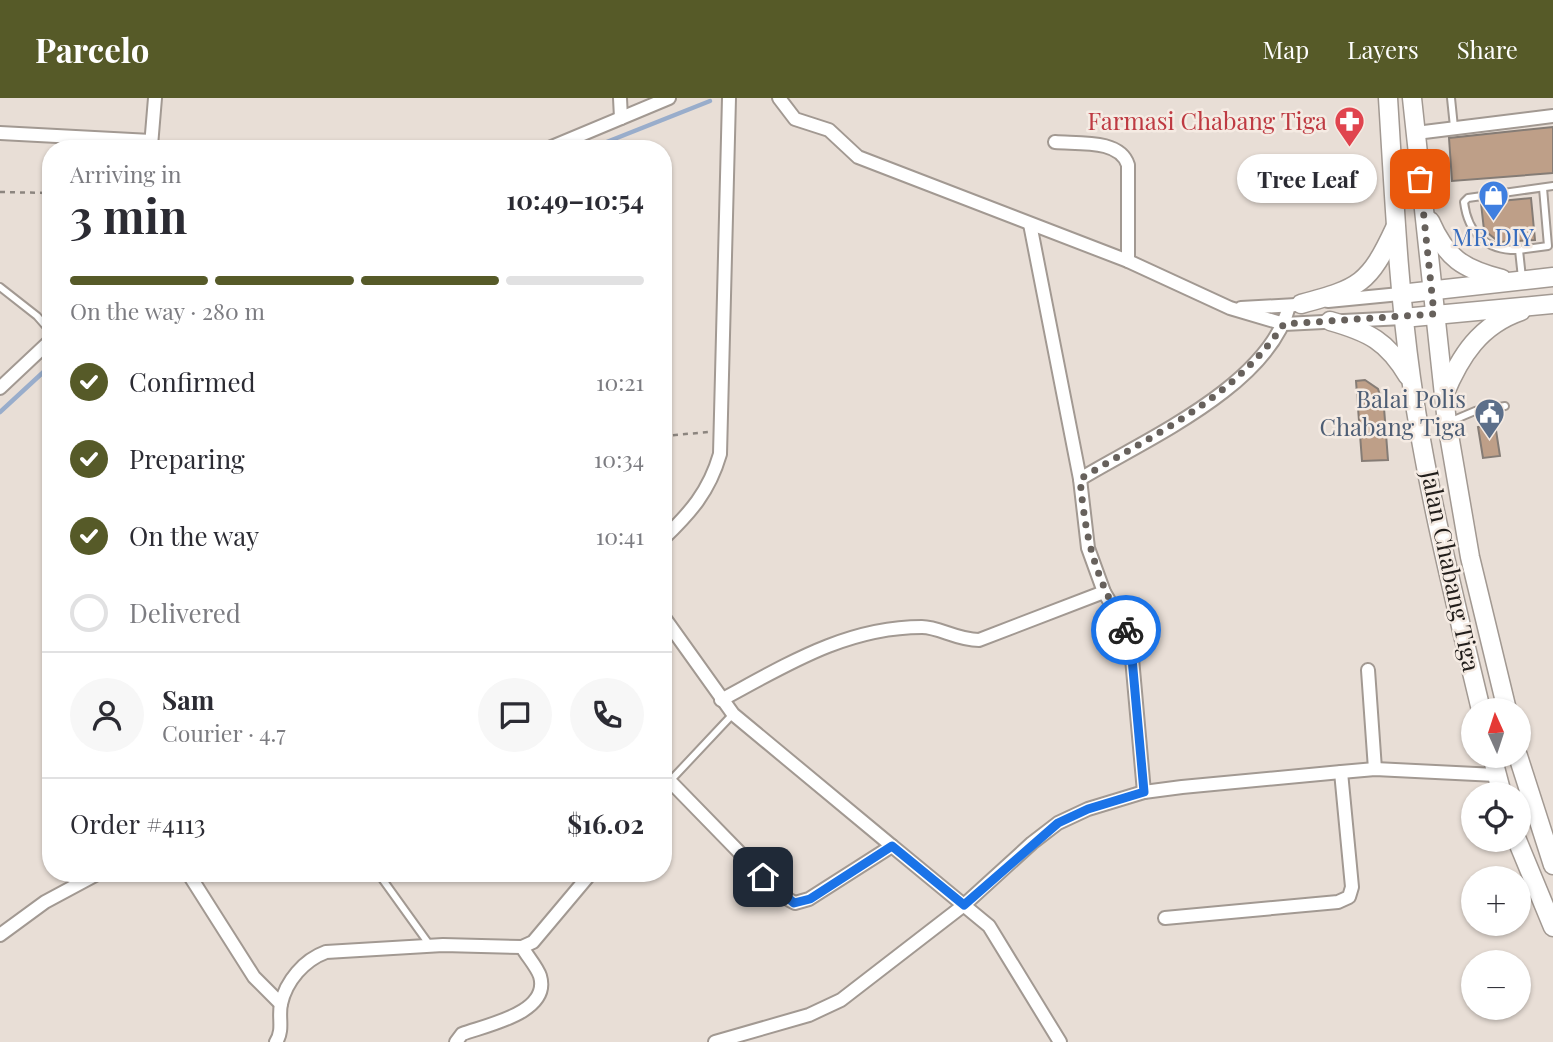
<!DOCTYPE html>
<meta charset="utf-8">
<style>
:root{--surface:#fff;--page:#f7f7f7;--text:#2b2b33;--muted:#7c7c81;--line:#e1e1e2;--accent:#565a28}
body{margin:0;font-family:"Playfair Display",serif;background:var(--page);color:var(--text);height:100vh;display:flex;flex-direction:column;font-size:26px;white-space:nowrap}
*{box-sizing:border-box;margin:0}
p{font-size:23px;color:var(--muted)}
.icon{flex:none;width:38px;height:38px;fill:none;stroke:currentColor;stroke-width:2;stroke-linecap:round;stroke-linejoin:round}
.map{position:relative;flex:1;overflow:hidden}
.drawer{position:absolute;left:42px;top:42px;width:630px;height:742px;display:flex;flex-direction:column;background:var(--surface);border-radius:28px;box-shadow:0 2px 5px #0004}
.drawer>*{flex:none}
.needle{width:46px;rotate:357deg}
.fabs{position:absolute;left:1461px;top:600px;display:grid;gap:14px}
.fabs a{display:grid;place-items:center;width:70px;height:70px;border-radius:50%;background:var(--surface);box-shadow:0 2px 5px #0004;font-size:35px}
.pin{position:absolute;display:grid;place-items:center;width:60px;height:60px;color:#fff;margin:-30px;border-radius:14px;box-shadow:0 4px 10px #0006}
.courier{position:absolute;display:grid;place-items:center;width:70px;height:70px;margin:-35px;border:5px solid #1a73e8;border-radius:50%;background:#fff;color:#222;box-shadow:0 2px 9px #0007}
.bubble{position:absolute;height:49px;border-radius:24px;background:var(--surface);box-shadow:0 2px 5px #0004;font-size:23px;font-weight:700;line-height:49px;text-align:center}
.headline em{font-style:normal;font-weight:700}
.headline div{display:flex;flex-direction:column-reverse}
.headline{display:flex;align-items:center;justify-content:space-between;height:119px;padding:0 28px}
h1{font-size:46px;font-weight:700;line-height:52px}
.bar{display:grid;grid-template-columns:repeat(4,1fr);gap:10px 7px;align-content:center;height:84px;padding:0 28px}
.bar i{height:9px;border-radius:5px;background:var(--line)}
.bar .on{background:var(--accent)}
.bar p{grid-column:span 4}
.line{display:flex;align-items:center;gap:18px;padding:0 28px;border-top:2px solid var(--line)}
.line div{flex:1}
.round{display:grid;place-items:center;flex:none;width:74px;height:74px;border-radius:37px;background:var(--page)}
ol{padding:0 28px;list-style:none}
li{display:flex;align-items:center;gap:21px;height:77px}
li p{margin-inline-start:auto}
li .icon{padding:7px;border-radius:50%;background:var(--accent);color:#fff;stroke-width:4}
li:last-child{color:var(--muted)}
li i{width:38px;height:38px;border:4px solid var(--line);border-radius:50%}
header{display:flex;align-items:center;gap:42px;box-sizing:border-box;height:98px;padding:0 35px;background:var(--accent);color:#fff}
header strong{font-size:33px}
nav{display:flex;gap:38px;margin-inline-start:auto;font-size:24px}
.map>svg:first-child{display:block}
.lines{fill:none;stroke-linecap:round;stroke-linejoin:round}
.stream{stroke:#99adcb;stroke-width:4.5}
.building{fill:#be9f88;stroke:#857c75;stroke-width:2}
.service-casing{stroke:#a29992;stroke-width:10}
.minor-casing{stroke:#a29992;stroke-width:16}
.secondary-casing{stroke:#a29992;stroke-width:21}
.path{stroke:#8c857f;stroke-width:2.5;stroke-dasharray:5 5;stroke-linecap:butt}
.service{stroke:#fff;stroke-width:6}
.minor{stroke:#fff;stroke-width:12}
.secondary{stroke:#fff;stroke-width:18}
.done{stroke:#67615c;stroke-width:7;stroke-dasharray:0 12.6}
.route{stroke:#1a73e8;stroke-width:9}
.labels{text-anchor:middle;stroke-width:5;stroke-linejoin:round;paint-order:stroke}
.health-label{font-size:24px;fill:#be3a42;stroke:#f5ebe3;text-anchor:end}
.shop-label{font-size:24px;fill:#366cbe;stroke:#f5ebe3}
.service-label{font-size:24px;fill:#4e5e75;stroke:#f5ebe3;text-anchor:end}
.street-label{font-size:24px;fill:#221e1b;stroke:#f5ebe3}
</style>
<header>
<strong>Parcelo</strong>
<nav><a>Map</a><a>Layers</a><a>Share</a></nav>
</header>
<div class="map">
<svg width="1553" height="944" viewBox="0 0 1553 944">
<rect width="100%" height="100%" fill="#e8ded6"/>
<g class="lines">
<g class="stream">
<path d="M589,51L710,3"/>
<path d="M0,314L51,267"/>
</g>
</g>
<g class="building">
<path d="M1553,29V75L1452,83L1449,40Z"/>
<path d="M1531,100L1535,142L1499,144L1484,132L1481,105Z"/>
<path d="M1365,282L1378,291L1384,310L1388,362L1362,363L1356,283Z"/>
<path d="M1495,326L1500,358L1483,360L1478,329Z"/>
</g>
<g class="lines">
<defs>
<g id="service">
<path d="M1451,0L1454,29"/>
<path d="M1519,152L1548,148L1543,90"/>
<path d="M1522,180L1519,152C1487,153 1468,136 1464,104L1468,100L1553,88"/>
<path d="M0,189L37,218L51,234"/>
<path d="M1449,324L1475,313L1505,308"/>
<path d="M670,683L733,616"/>
<path d="M378,775L429,846"/>
</g>
<g id="minor">
<path d="M620,0L621,20"/>
<path d="M779,0L795,21L829,32L858,59L1128,163L1230,210L1284,226L1403,220"/>
<path d="M0,35L151,43"/>
<path d="M1416,35L1553,18"/>
<path d="M1055,44C1078,46 1120,41 1128,67V163"/>
<path d="M151,48L155,0"/>
<path d="M547,51L669,0"/>
<path d="M1030,126L1080,381L1088,450L1104,494L1130,538L1144,694"/>
<path d="M1328,203L1400,196"/>
<path d="M1241,210L1296,207"/>
<path d="M0,290L51,242"/>
<path d="M1080,381C1146,341 1269,288 1289,208"/>
<path d="M663,441C690,415 709,394 720,356L729,0"/>
<path d="M663,518L733,616L892,748"/>
<path d="M1368,572L1375,671"/>
<path d="M721,602C786,567 846,529 922,529C939,529 957,542 979,542L1104,494"/>
<path d="M663,676L782,798L795,805L809,801L892,748L989,828L1060,944"/>
<path d="M188,775L254,879L281,906"/>
<path d="M1165,820L1338,804L1349,799L1352,789L1341,674"/>
<path d="M0,837L45,804L99,775"/>
<path d="M276,944C284,932 278,919 281,906C286,883 304,862 326,854L443,847L522,849L533,844L591,775"/>
<path d="M456,944L462,936C486,927 551,915 540,878C537,869 527,858 522,849"/>
<path d="M715,944L809,917L841,902L964,807L1032,745L1058,725L1088,711L1144,694L1182,689L1341,674L1375,671L1496,677"/>
</g>
<g id="secondary">
<path d="M1388,0C1394,94 1398,187 1411,280C1427,392 1455,503 1481,612"/>
<path d="M1412,0L1447,325L1470,459L1507,612"/>
<path d="M1430,123C1446,160 1463,171 1502,181"/>
<path d="M1400,196L1553,179"/>
<path d="M1301,206C1360,190 1369,186 1395,130"/>
<path d="M1403,220L1553,206"/>
<path d="M1330,223C1369,234 1387,243 1408,278"/>
<path d="M1444,297C1460,258 1480,227 1521,213"/>
<path d="M1492,658L1502,696"/>
<path d="M1518,658L1553,767"/>
<path d="M1517,742L1553,829"/>
</g>
</defs>
<use href="#service" class="service-casing"/>
<use href="#minor" class="minor-casing"/>
<use href="#secondary" class="secondary-casing"/>
<g class="path">
<path d="M0,94L51,95"/>
<path d="M663,338L709,334"/>
</g>
<use href="#service" class="service"/>
<use href="#minor" class="minor"/>
<use href="#secondary" class="secondary"/>
</g>
<g class="lines">
<path class="done" d="M1126,532C1094,476 1086,444 1080,381C1156,335 1233,301 1284,226L1434,216L1420,81"/>
<path class="route" d="M763,779L794,805L810,801L892,748L964,807L1058,725L1088,711L1144,694L1130,538L1126,532"/>
</g>
<defs>
<symbol id="pharmacy-pin" viewBox="-11 -11 22 30"><path d="M0 17L-7.5 6A9.5 9.5 0 1 1 7.5 6Z" fill="#e0444e" stroke="#f5ebe3"/><path d="M-2-6h4v4h4v4h-4v4h-4v-4h-4v-4h4Z" fill="#fff"/></symbol>
<symbol id="shop-pin" viewBox="-11 -11 22 30"><path d="M0 17L-7.5 6A9.5 9.5 0 1 1 7.5 6Z" fill="#3f7fe0" stroke="#f5ebe3"/><path d="M-5-2.5h2.3a2.7 3.5 0 0 1 5.4 0H5L5.5 6h-11ZM-1.5-2.5h3a1.5 2.3 0 0 0-3 0Z" fill="#fff"/></symbol>
<symbol id="civic-pin" viewBox="-11 -11 22 30"><path d="M0 17L-7.5 6A9.5 9.5 0 1 1 7.5 6Z" fill="#5c6f8a" stroke="#f5ebe3"/><path d="M-.6-6.5H3V-4.5H.6V-3L4-1V1h2V6H-6V1h2V-1L-.6-3ZM-1.2 2.5V6h2.4V2.5Z" fill="#fff"/></symbol>
</defs>
<g fill-rule="evenodd">
<use href="#pharmacy-pin" x="1332" y="6" width="35" height="47"/>
<use href="#shop-pin" x="1476" y="80" width="35" height="47"/>
<use href="#civic-pin" x="1472" y="298" width="35" height="47"/>
</g>
<g class="labels">
<g class="health-label">
<text x="1327" y="32">Farmasi Chabang Tiga</text>
</g>
<g class="shop-label">
<text x="1493" y="148">MR.DIY</text>
</g>
<g class="service-label">
<text x="1466" y="310">Balai Polis<tspan x="1466" dy="28">Chabang Tiga</tspan></text>
</g>
<g class="street-label">
<text transform="translate(1450 473) rotate(78)" y="8">Jalan Chabang Tiga</text>
</g>
</g>
</svg>
<div class="fabs">
<a><svg class="needle" viewBox="-14 -14 28 28"><path d="M0-13l5 13h-10z" fill="#e53935"/><path d="M0 13l5-13h-10z" fill="#7c7c81"/></svg></a>
<a><svg class="icon" aria-label="locate" viewBox="0 0 24 24"><circle cx="12" cy="12" r="6"/><path d="M12 2v4M12 18v4M2 12h4M18 12h4"/></svg></a>
<a>+</a>
<a>−</a>
</div>
<div class="pin" style="left:1420px;top:81px;background:#ea580c"><svg class="icon" aria-label="bag" viewBox="0 0 24 24"><path d="M5 8h14l-1 12H6zM9 8a3 3 0 0 1 6 0"/></svg></div>
<div class="pin" style="left:763px;top:779px;background:#1f2937"><svg class="icon" aria-label="home" viewBox="0 0 24 24"><path d="M3 11l9-7 9 7M6 9v11h12V9"/></svg></div>
<div class="courier" style="left:1126px;top:532px"><svg class="icon" aria-label="bike" viewBox="0 0 24 24"><circle cx="6" cy="16" r="4"/><circle cx="18" cy="16" r="4"/><path d="M6 16l4-8h5l3 8M10 8l3 8H6M13 5h3"/></svg></div>
<div class="bubble" style="left:1237px;top:56px;width:140px">Tree Leaf</div>
<section class="drawer">
<div class="headline"><div><h1>3 min</h1><p>Arriving in</p></div><em>10:49–10:54</em></div>
<div class="bar"><i class="on"></i><i class="on"></i><i class="on"></i><i></i><p>On the way · 280 m</p></div>
<ol>
<li><svg class="icon" aria-label="check" viewBox="0 0 24 24"><path d="M5 12l5 5 9-10"/></svg>Confirmed<p>10:21</p></li>
<li><svg class="icon" aria-label="check" viewBox="0 0 24 24"><path d="M5 12l5 5 9-10"/></svg>Preparing<p>10:34</p></li>
<li><svg class="icon" aria-label="check" viewBox="0 0 24 24"><path d="M5 12l5 5 9-10"/></svg>On the way<p>10:41</p></li>
<li><i></i>Delivered</li>
</ol>
<div class="line" style="height:126px"><a class="round"><svg class="icon" aria-label="person" viewBox="0 0 24 24"><circle cx="12" cy="8" r="4"/><path d="M4 21q1-7 8-7t8 7"/></svg></a><div><b>Sam</b><p>Courier · 4.7</p></div><a class="round"><svg class="icon" aria-label="chat" viewBox="0 0 24 24"><path d="M4 5h16v11H9l-5 4z"/></svg></a><a class="round"><svg class="icon" aria-label="phone" viewBox="0 0 24 24"><path d="M5 4h4l2 5-3 2q2 4 5 5l2-3 5 2v4C11 20 4 13 5 4z"/></svg></a></div>
<div class="line" style="height:91px"><div>Order #4113</div><b>$16.02</b></div>
</section>
</div>
